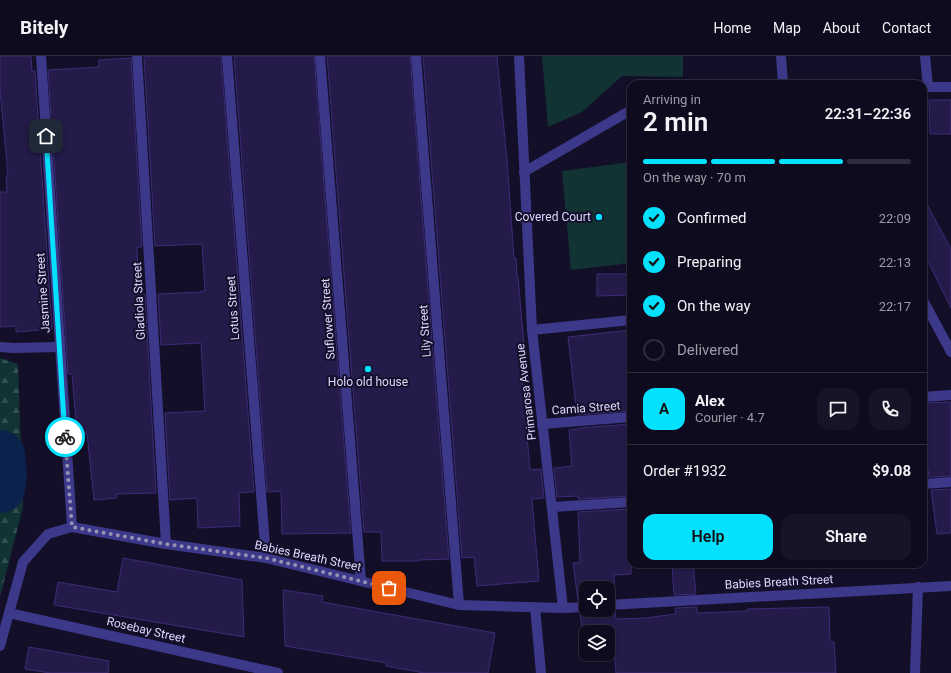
<!DOCTYPE html>
<meta charset="utf-8">
<style>
:root{--surface:#0f0b1f;--page:#181428;--text:#f1f3f6;--muted:#9b9ba4;--line:#2f2b3d;--accent:#04e1ff}
body{margin:0;font-family:Roboto,sans-serif;background:var(--page);color:var(--text);height:100vh;display:flex;flex-direction:column;font-size:15px;white-space:nowrap}
*{box-sizing:border-box;margin:0}
p{font-size:13px;color:var(--muted)}
.icon{flex:none;width:22px;height:22px;fill:none;stroke:currentColor;stroke-width:2;stroke-linecap:round;stroke-linejoin:round}
.map{position:relative;flex:1;overflow:hidden}
.drawer{position:absolute;left:627px;top:24px;width:300px;height:488px;display:flex;flex-direction:column;background:var(--surface);border-radius:12px;box-shadow:0 2px 6px #0003,0 0 0 1px var(--line)}
.drawer>*{flex:none}
.controls{position:absolute;left:579px;top:525px;display:grid;gap:8px}
.controls a{display:grid;place-items:center;width:36px;height:36px;border-radius:8px;background:var(--surface);box-shadow:0 2px 6px #0003,0 0 0 1px var(--line);font-size:20px}
.pin{position:absolute;display:grid;place-items:center;width:34px;height:34px;color:#fff;margin:-17px;border-radius:8px;box-shadow:0 2px 6px #0006}
.courier{position:absolute;display:grid;place-items:center;width:40px;height:40px;margin:-20px;border:3px solid #04e1ff;border-radius:50%;background:#fff;color:#222;box-shadow:0 1px 5px #0007}
.headline em{font-style:normal;font-weight:600}
.headline div{display:flex;flex-direction:column-reverse}
.headline{display:flex;align-items:center;justify-content:space-between;height:68px;padding:0 16px}
h1{font-size:26px;font-weight:600;line-height:30px}
.bar{display:grid;grid-template-columns:repeat(4,1fr);gap:6px 4px;align-content:center;height:48px;padding:0 16px}
.bar i{height:5px;border-radius:3px;background:var(--line)}
.bar .active{background:var(--accent)}
.bar p{grid-column:span 4}
.line{display:flex;align-items:center;gap:10px;padding:0 16px;border-top:1px solid var(--line)}
.line div{flex:1}
.round{display:grid;place-items:center;flex:none;width:42px;height:42px;border-radius:12px;background:var(--page)}
ol{padding:0 16px;list-style:none}
li{display:flex;align-items:center;gap:12px;height:44px}
li p{margin-inline-start:auto}
li .icon{padding:4px;border-radius:50%;background:var(--accent);color:#111;stroke-width:4}
li:last-child{color:var(--muted)}
li i{width:22px;height:22px;border:2px solid var(--line);border-radius:50%}
.button{display:flex;gap:8px;margin-top:auto;padding:8px 16px}
.button a{flex:1;height:46px;border-radius:12px;background:var(--accent);color:#111;font-size:16px;font-weight:600;line-height:46px;text-align:center}
.button a+a{background:var(--page);color:var(--text)}
header{display:flex;align-items:center;gap:24px;box-sizing:border-box;height:56px;padding:0 20px;background:var(--surface);border-bottom:1px solid var(--line)}
header strong{font-size:19px}
nav{display:flex;gap:22px;margin-inline-start:auto;font-size:14px}
.map>svg:first-child{display:block}
.green{fill:#123333}
.forest{fill:url(#forest-firs)}
.lines{fill:none;stroke-linecap:round;stroke-linejoin:round}
.river{stroke:#0b224d;stroke-width:50}
.building{fill:#251b4b;stroke:#3c2c77}
.minor{stroke:#3d398a;stroke-width:10}
.done{stroke:#9792b4;stroke-width:4;stroke-dasharray:0 7.2}
.route{stroke:#04e1ff;stroke-width:5}
.poi-dot{fill:#04e1ff;stroke:#140f29;stroke-width:1.5}
.labels{text-anchor:middle;stroke-width:4;stroke-linejoin:round;paint-order:stroke}
.poi-label{font-size:12px;fill:#ddd8ff;stroke:#140f29;text-anchor:end}
.street-label{font-size:12px;fill:#ddd8ff;stroke:#140f29}
</style>
<header>
<strong>Bitely</strong>
<nav><a>Home</a><a>Map</a><a>About</a><a>Contact</a></nav>
</header>
<div class="map">
<svg width="951" height="617" viewBox="0 0 951 617">
<defs>
<pattern id="forest-firs" width="22" height="20" patternUnits="userSpaceOnUse"><rect width="22" height="20" fill="#123333"/><path d="M5 1l3.5 6h-7zM16 11l3.5 6h-7z" fill="#345052"/></pattern>
</defs>
<rect width="100%" height="100%" fill="#140f29"/>
<g class="green">
<path d="M542,0H683V21L622,20L582,56L548,71Z"/>
<path d="M631,106V207L571,214L562,115Z"/>
</g>
<path class="forest" d="M0,302L18,308L23,451L0,541Z"/>
<g class="lines">
<path class="river" d="M0,399L2,418L0,432"/>
</g>
<g class="building">
<path d="M0,0H31L32,15H35L52,273L16,276V270L0,271V136H7L6,120H8L0,34Z"/>
<path d="M152,0H221L254,436L239,437L240,470L198,472L197,442L170,444L165,357L205,355L201,287L161,289L158,238L201,236V235H205L202,188L155,190L144,1Z"/>
<path d="M234,0H314L351,477L282,478L281,435L267,436Z"/>
<path d="M327,0H410L449,503L419,504V505H382L381,476H364Z"/>
<path d="M423,0H497L507,104L514,202H516L517,221H518L525,300H520L530,414L541,413L544,442L532,443L539,525L477,530L474,501L462,502Z"/>
<path d="M131,2L142,191H137L139,240L145,239L156,437L116,438L117,442L94,444L87,377L77,378L72,318H68L48,14L99,11V4Z"/>
<path d="M929,44H951V78H930Z"/>
<path d="M923,141L951,193V252L923,195Z"/>
<path d="M597,218H631V239L597,240Z"/>
<path d="M631,274V355L577,359L568,281Z"/>
<path d="M951,346V420L929,421L923,376V347Z"/>
<path d="M631,368V440L578,443V440L557,441L554,412L572,410L569,374L579,373V372Z"/>
<path d="M951,433V477L937,478L931,434Z"/>
<path d="M631,453V518L614,519L615,542H608V532H586V545H578L573,507H580L578,456Z"/>
<path d="M123,502L242,524L244,581L54,549L58,526L117,536Z"/>
<path d="M672,508H693L696,538L674,539Z"/>
<path d="M283,534L323,540L322,546L495,577L488,617H424L386,610L387,607L285,590Z"/>
<path d="M697,551V557L748,555V553L829,551L830,586H834L836,617H616L614,590L608,591V576H586L585,594L580,558L589,557L592,554H604L608,555H615L616,563L645,562L676,558L675,552Z"/>
<path d="M29,591L109,605L108,617H50L25,613Z"/>
</g>
<g class="lines">
<g class="minor">
<path d="M41,0L72,471"/>
<path d="M137,0L166,488"/>
<path d="M227,0L266,502"/>
<path d="M320,0L361,525"/>
<path d="M416,0L459,549"/>
<path d="M519,0L532,274L563,552"/>
<path d="M781,0L783,28"/>
<path d="M925,0L928,31"/>
<path d="M923,31H951"/>
<path d="M524,116L631,54"/>
<path d="M923,244L951,296"/>
<path d="M532,274L631,264"/>
<path d="M0,291L13,292L59,291"/>
<path d="M923,341L951,339"/>
<path d="M542,368L631,361"/>
<path d="M923,428L951,426"/>
<path d="M553,451L631,446"/>
<path d="M608,549L951,530"/>
<path d="M535,551L541,617"/>
<path d="M9,557L278,617"/>
<path d="M0,590L23,506L48,478L72,471L166,488L266,502L459,549L563,552L586,551"/>
<path d="M915,617L918,531"/>
</g>
</g>
<g class="lines">
<path class="done" d="M65,381L72,471L166,488L266,502L389,532"/>
<path class="route" d="M46,80L65,381"/>
</g>
<g class="poi-dot">
<circle cx="599" cy="161" r="4"/>
<circle cx="368" cy="313" r="4"/>
</g>
<g class="labels">
<g class="poi-label">
<text x="591" y="165">Covered Court</text>
<text x="368" y="330" text-anchor="middle">Holo old house</text>
</g>
<g class="street-label">
<text transform="translate(43 237) rotate(-94)" y="4">Jasmine Street</text>
<text transform="translate(139 245) rotate(-93)" y="4">Gladiola Street</text>
<text transform="translate(233 252) rotate(-94)" y="4">Lotus Street</text>
<text transform="translate(328 263) rotate(-94)" y="4">Suflower Street</text>
<text transform="translate(425 275) rotate(-94)" y="4">Lily Street</text>
<text transform="translate(526 336) rotate(-97)" y="4">Primarosa Avenue</text>
<text transform="translate(586 352) rotate(-4)" y="4">Camia Street</text>
<text transform="translate(308 500) rotate(12)" y="4">Babies Breath Street</text>
<text transform="translate(779 526) rotate(-3)" y="4">Babies Breath Street</text>
<text transform="translate(146 574) rotate(13)" y="4">Rosebay Street</text>
</g>
</g>
</svg>
<div class="controls">
<a><svg class="icon" aria-label="locate" viewBox="0 0 24 24"><circle cx="12" cy="12" r="6"/><path d="M12 2v4M12 18v4M2 12h4M18 12h4"/></svg></a>
<a><svg class="icon" aria-label="layers" viewBox="0 0 24 24"><path d="M12 4l9 5-9 5-9-5zM3 14l9 5 9-5"/></svg></a>
</div>
<div class="pin" style="left:389px;top:532px;background:#ea580c"><svg class="icon" aria-label="bag" viewBox="0 0 24 24"><path d="M5 8h14l-1 12H6zM9 8a3 3 0 0 1 6 0"/></svg></div>
<div class="pin" style="left:46px;top:80px;background:#1f2937"><svg class="icon" aria-label="home" viewBox="0 0 24 24"><path d="M3 11l9-7 9 7M6 9v11h12V9"/></svg></div>
<div class="courier" style="left:65px;top:381px"><svg class="icon" aria-label="bike" viewBox="0 0 24 24"><circle cx="6" cy="16" r="4"/><circle cx="18" cy="16" r="4"/><path d="M6 16l4-8h5l3 8M10 8l3 8H6M13 5h3"/></svg></div>
<section class="drawer">
<div class="headline"><div><h1>2 min</h1><p>Arriving in</p></div><em>22:31–22:36</em></div>
<div class="bar"><i class="active"></i><i class="active"></i><i class="active"></i><i></i><p>On the way · 70 m</p></div>
<ol>
<li><svg class="icon" aria-label="check" viewBox="0 0 24 24"><path d="M5 12l5 5 9-10"/></svg>Confirmed<p>22:09</p></li>
<li><svg class="icon" aria-label="check" viewBox="0 0 24 24"><path d="M5 12l5 5 9-10"/></svg>Preparing<p>22:13</p></li>
<li><svg class="icon" aria-label="check" viewBox="0 0 24 24"><path d="M5 12l5 5 9-10"/></svg>On the way<p>22:17</p></li>
<li><i></i>Delivered</li>
</ol>
<div class="line" style="height:72px"><b class="round" style="background:var(--accent);color:#111">A</b><div><b>Alex</b><p>Courier · 4.7</p></div><a class="round"><svg class="icon" aria-label="chat" viewBox="0 0 24 24"><path d="M4 5h16v11H9l-5 4z"/></svg></a><a class="round"><svg class="icon" aria-label="phone" viewBox="0 0 24 24"><path d="M5 4h4l2 5-3 2q2 4 5 5l2-3 5 2v4C11 20 4 13 5 4z"/></svg></a></div>
<div class="line" style="height:52px"><div>Order #1932</div><b>$9.08</b></div>
<div class="button"><a>Help</a><a>Share</a></div>
</section>
</div>
